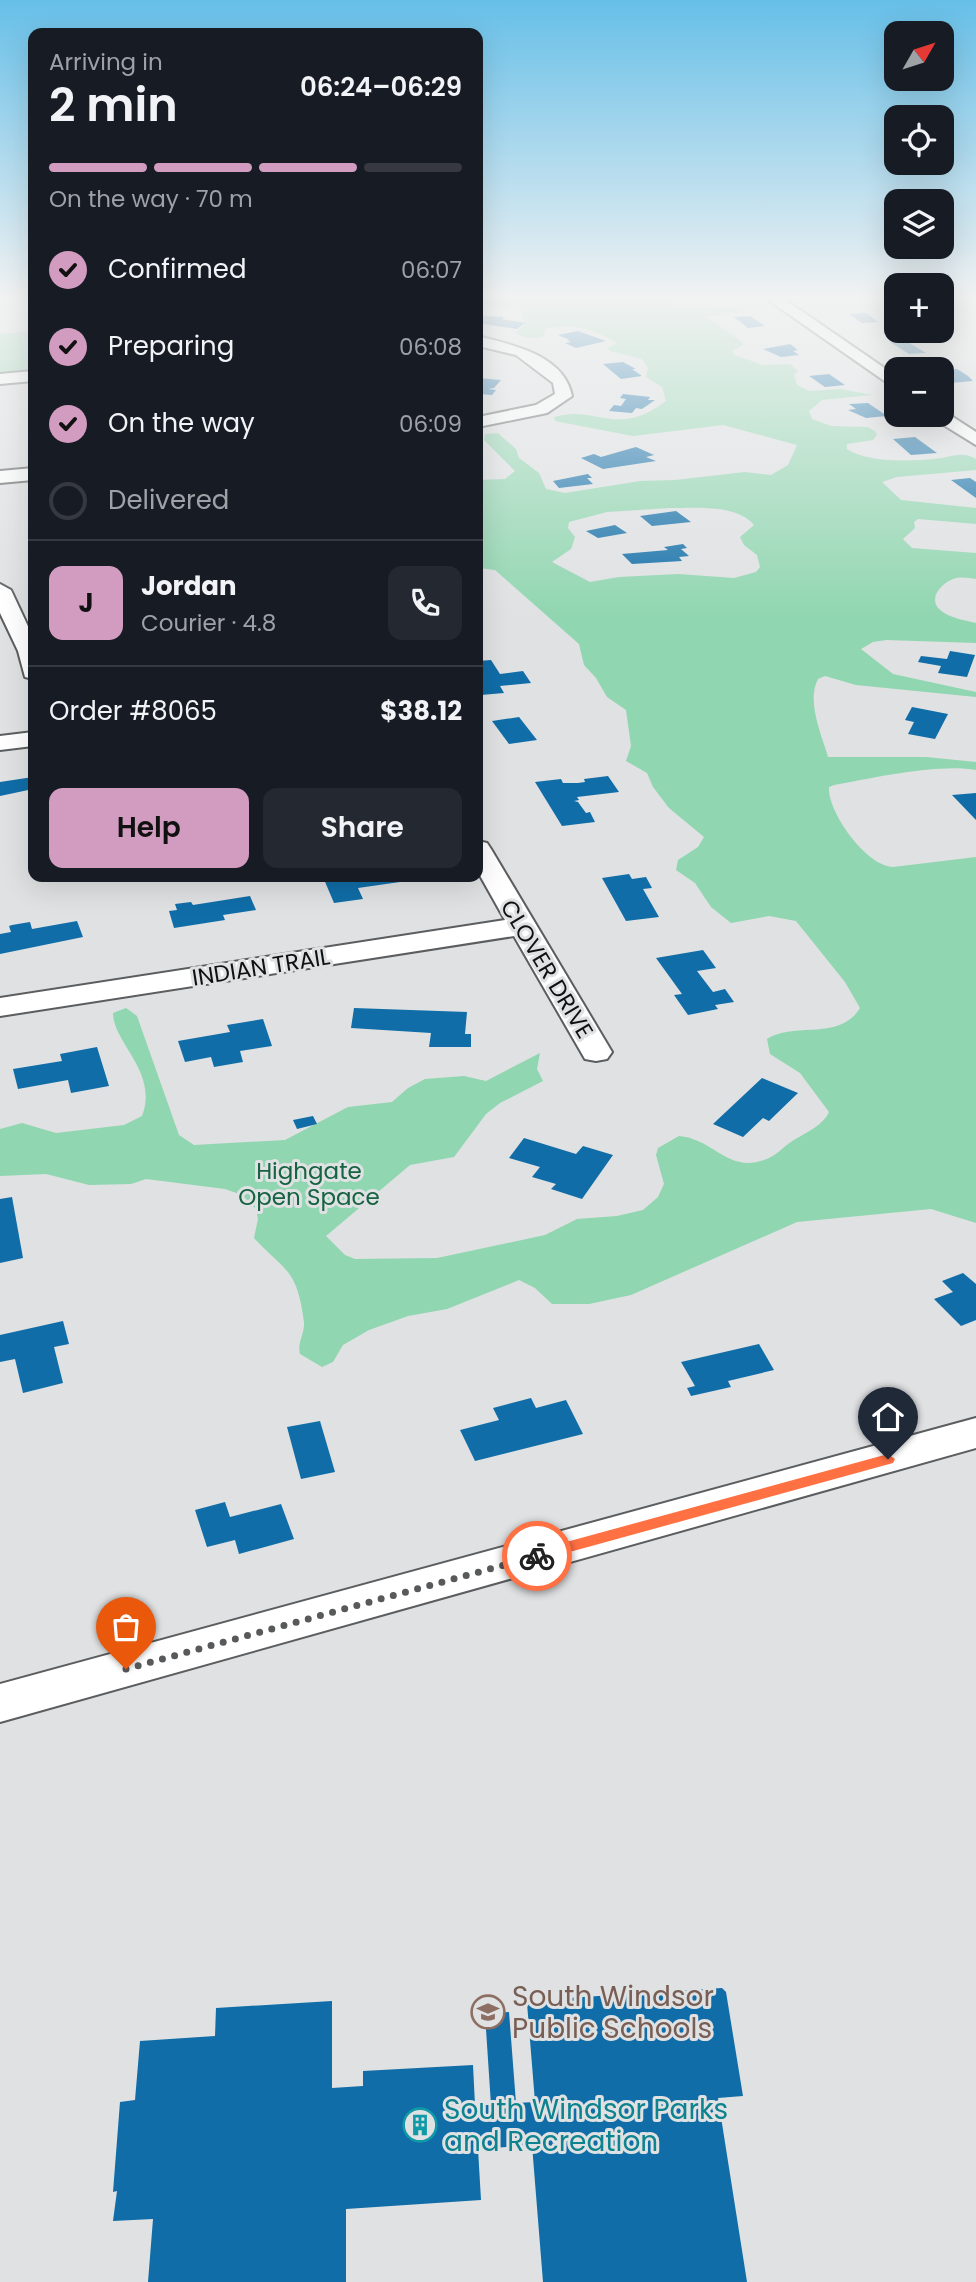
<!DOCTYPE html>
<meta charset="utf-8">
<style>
:root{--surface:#171b24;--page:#242831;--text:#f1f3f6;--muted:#9ea1a6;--line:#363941;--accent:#d29bc0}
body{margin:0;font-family:Poppins,sans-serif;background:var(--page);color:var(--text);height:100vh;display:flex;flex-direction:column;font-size:26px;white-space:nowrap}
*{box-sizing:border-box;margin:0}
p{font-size:23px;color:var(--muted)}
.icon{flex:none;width:38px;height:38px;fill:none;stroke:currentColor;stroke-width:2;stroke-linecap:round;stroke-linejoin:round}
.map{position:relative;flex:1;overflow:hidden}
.side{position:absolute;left:28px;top:28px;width:455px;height:854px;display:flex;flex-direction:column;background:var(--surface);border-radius:14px;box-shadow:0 7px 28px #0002}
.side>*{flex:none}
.needle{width:46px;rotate:51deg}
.controls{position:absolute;left:884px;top:21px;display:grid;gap:14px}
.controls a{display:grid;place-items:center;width:70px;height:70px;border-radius:14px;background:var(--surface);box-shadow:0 7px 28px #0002;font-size:35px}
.pin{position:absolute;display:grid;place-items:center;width:60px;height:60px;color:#fff;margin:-72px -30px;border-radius:50% 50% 50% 0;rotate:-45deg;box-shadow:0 0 7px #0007}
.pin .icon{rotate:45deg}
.courier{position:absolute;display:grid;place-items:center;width:70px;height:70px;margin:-35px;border:5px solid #ff7043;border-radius:50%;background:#fff;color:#222;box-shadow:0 2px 9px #0007}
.overview em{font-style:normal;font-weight:600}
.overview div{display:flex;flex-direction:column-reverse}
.overview{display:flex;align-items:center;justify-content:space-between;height:119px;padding:0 21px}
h1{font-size:46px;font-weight:600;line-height:52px}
.bar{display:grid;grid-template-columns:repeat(4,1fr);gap:10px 7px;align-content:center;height:84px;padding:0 21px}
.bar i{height:9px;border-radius:5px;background:var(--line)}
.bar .current{background:var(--accent)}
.bar p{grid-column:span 4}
.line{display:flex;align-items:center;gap:18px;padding:0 21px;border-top:2px solid var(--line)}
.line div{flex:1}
.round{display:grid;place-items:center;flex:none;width:74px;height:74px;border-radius:14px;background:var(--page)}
ol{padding:0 21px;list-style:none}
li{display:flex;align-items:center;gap:21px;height:77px}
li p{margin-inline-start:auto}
li .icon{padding:7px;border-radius:50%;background:var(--accent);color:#111;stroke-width:4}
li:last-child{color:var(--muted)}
li i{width:38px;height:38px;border:4px solid var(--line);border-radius:50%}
.button{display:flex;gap:14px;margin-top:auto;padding:14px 21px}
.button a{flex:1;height:80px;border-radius:14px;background:var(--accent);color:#111;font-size:28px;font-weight:600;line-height:80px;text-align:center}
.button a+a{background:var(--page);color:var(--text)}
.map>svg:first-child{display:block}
.green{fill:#90d6b0;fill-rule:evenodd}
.building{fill:#106da7}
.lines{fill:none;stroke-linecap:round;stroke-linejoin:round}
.minor-casing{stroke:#5b5d5f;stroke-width:4}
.minor{fill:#fff;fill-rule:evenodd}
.route{fill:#ff7043}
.done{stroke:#58595a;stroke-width:7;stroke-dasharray:0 12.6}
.labels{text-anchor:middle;stroke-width:6;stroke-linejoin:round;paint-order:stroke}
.street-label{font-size:23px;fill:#0f1011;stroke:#dfe1e3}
.park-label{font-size:23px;fill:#166342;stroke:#dfe1e3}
.near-education-label{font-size:28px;fill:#785e54;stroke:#dfe1e3;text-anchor:start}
.near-culture-label{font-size:28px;fill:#0d838f;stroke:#dfe1e3;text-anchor:start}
</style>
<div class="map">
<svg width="976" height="2282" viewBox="0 0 976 2282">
<rect width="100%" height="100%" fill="#dfe1e3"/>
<g class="green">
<path d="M478,299H667L679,306L745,308L736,313L707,317L742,342L743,345L732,351L734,355L763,365L790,364L798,371L794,375L797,385L809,391L841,389L872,395L822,400L809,411L812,419L831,426L867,427L875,431L877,435L873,440L847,444V449C867,463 910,461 934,459C950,458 961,450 976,459V470L897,477L882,482L901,500L976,508V524L918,519L914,522L915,528L903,539L912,548L976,553V579C969,578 960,576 953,579C942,583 928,598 939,609C948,618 964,620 976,623V643L886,640L873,642L861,649L893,674L976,692V697L856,685L825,676L818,679C806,701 822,736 828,757H926L976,762V770C941,763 871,778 834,785L829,787C827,812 867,867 893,867L976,857V1223L931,1209L797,1222L631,1295L589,1304H552L535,1288L519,1280L447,1309L408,1316L369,1330L343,1345L333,1362L322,1367L300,1354C297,1342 305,1333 304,1322C297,1269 287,1273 254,1238L258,1219L256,1209L242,1195L225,1189L146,1179L131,1184L89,1185L46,1174L0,1176V1129L22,1123L56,1133L124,1125L142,1116C159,1072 113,1043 113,1013L126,1008L137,1016L179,1135L194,1145L285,1140L348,1107L392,1102L408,1088L425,1079L464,1076L486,1081L540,1053L537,1069L543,1081L500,1103L486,1114L454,1157L410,1165L326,1236L345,1255L355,1259L437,1258L545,1235L577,1219L617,1216L643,1210L658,1197L664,1184L656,1155L658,1148L679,1136C715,1139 729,1176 769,1158C778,1154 783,1147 791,1142C804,1133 822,1127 829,1112L800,1073L770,1054L767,1039C795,1021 839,1042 860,1008L845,982L796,921L769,916L731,923L711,907L695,883L676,870L678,860L698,847L704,837L669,808L653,787L647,773L626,761L631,746L626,710L607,697L596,678L584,665L579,644L495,570L478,568V480L505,479L515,471L484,440L485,434L498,433L516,449L519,458L539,473L546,489L565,493L640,481L675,480L745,472L771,475L788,465L797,445L723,425L633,436L555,421L554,417C597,404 616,439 666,401L662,387L646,377L648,368L642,359L610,351L607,348L617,343C593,329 572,322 545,329L544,336C537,340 521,338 515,332L525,326L522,311L478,304ZM670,508C695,508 737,504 754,525L740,537L744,545L757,555L760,567L756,572L734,578L678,574L619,577L590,582L552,562L571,549L575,537L568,528L569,522L607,512Z"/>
<path d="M33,331V371L0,374V334Z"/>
</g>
<g class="building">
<path d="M866,313L878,322L862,323L849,314Z"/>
<path d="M483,316L504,317L502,319L525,323L517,329L478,323Z"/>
<path d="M750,316L765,326L748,328L734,317Z"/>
<path d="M578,331L606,341L576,348L565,343L571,342L567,340H570L558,335Z"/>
<path d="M906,341L926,353L909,354L890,342Z"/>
<path d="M790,344L798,350L793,351L799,355L781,357L763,349Z"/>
<path d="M623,362L636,369H632L642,376L621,379L603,364Z"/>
<path d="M957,369L968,376L973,381L950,383L944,379L950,378L942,370Z"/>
<path d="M829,374L845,385L825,387L809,376Z"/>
<path d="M478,378L501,380L494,388L488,389L496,390L492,395L478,394Z"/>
<path d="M623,394L650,397L648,400H655L642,409L636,408L632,413L609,411L614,405L621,406L626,399L620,398Z"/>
<path d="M868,403L887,416L866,418L848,410L856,409L849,404Z"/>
<path d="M915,437L937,453L911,455L893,439Z"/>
<path d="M636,447L654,455L646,457L656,461L603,469L581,458L594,454L601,457Z"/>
<path d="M588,474L592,478H587L593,484L559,488L553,481Z"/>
<path d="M970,478L976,482V498L951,480Z"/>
<path d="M676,511L691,522L652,526L640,516Z"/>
<path d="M615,525L627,533L598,538L586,531Z"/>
<path d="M683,544L687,548L681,549L689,556L679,557L682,561L632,564L622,554L668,550L664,547Z"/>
<path d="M950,651L975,655L967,677L938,673L941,666L918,662L921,656L947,659Z"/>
<path d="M491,660L500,674L523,671L531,683L500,686L504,693L481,695L478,691V661Z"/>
<path d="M912,707L948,714L935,739L908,734L914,722L905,720Z"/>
<path d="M519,717L537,740L509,744L492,721Z"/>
<path d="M608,776L619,792L577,797L579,800L574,801L578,802L586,813L590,812L595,822L562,826L535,782L561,779L563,783H578L585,782L584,779Z"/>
<path d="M33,777V789L0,796V782Z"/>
<path d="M976,793V820L952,795Z"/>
<path d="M629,874L632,879L646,877L652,888L643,889L659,917L626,921L602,878Z"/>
<path d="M323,877H405L407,881L358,888L363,899L334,903Z"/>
<path d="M250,896L256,910L223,915L225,920L174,928L169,911L177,910L175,904L191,902L193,905Z"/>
<path d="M77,921L83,937L0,954V934L11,932L9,926L12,925L30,922L32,929Z"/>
<path d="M703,950L716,968L697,971L713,992L725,989L734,1002L715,1005L718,1009L688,1015L674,995L682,994L656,958Z"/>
<path d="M354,1008L467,1012L465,1034H471V1047H429L431,1033L351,1028Z"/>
<path d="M263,1019L272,1046L240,1051L243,1062L214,1067L211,1057L185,1062L178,1041L230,1032L227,1025Z"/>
<path d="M97,1047L109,1086L71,1093L68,1080L18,1089L13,1069L62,1061L60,1054Z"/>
<path d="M762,1078L798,1093L769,1121L763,1118L743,1137L713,1124Z"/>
<path d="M313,1116L317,1124L297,1129L293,1120Z"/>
<path d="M524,1138L576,1154L583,1146L613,1155L582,1199L551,1189L556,1184L532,1177L540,1167L509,1158Z"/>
<path d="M12,1197L23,1258L0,1263V1199Z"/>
<path d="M963,1273L976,1284V1320L961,1326L934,1299L953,1292L942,1281Z"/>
<path d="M63,1321L69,1344L54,1347L63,1383L23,1393L15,1359L0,1362V1335Z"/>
<path d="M759,1344L774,1370L728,1381L731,1387L691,1396L687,1388L695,1386L681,1362Z"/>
<path d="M531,1398L536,1408L566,1400L583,1434L475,1461L460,1430L499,1420L493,1408Z"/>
<path d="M320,1421L335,1472L301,1479L287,1427Z"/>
<path d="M225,1502L230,1517L281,1504L294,1539L239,1554L235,1540L207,1547L195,1510Z"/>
<path d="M722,1988L726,1992L743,2096L718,2098L747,2282H543L532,2145L478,2149L481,2200L346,2209V2282H148L153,2219L113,2221L117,2191L113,2192L120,2102L135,2100L140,2041L215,2036L216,2008L332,2001V2088L363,2086V2071L473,2065L475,2105H491L485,2014L509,2012L516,2103L535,2102L527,2003L568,2001V1998Z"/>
</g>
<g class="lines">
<defs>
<g id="minor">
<path d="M767,299H784L896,376V389Z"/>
<path d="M478,336C513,345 564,355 572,396L547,413L478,427V417L536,405L555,394L553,383L516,355L478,346Z"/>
<path d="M33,371V381L0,384V374Z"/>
<path d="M942,410L976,432V445L934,419L932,415H942Z"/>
<path d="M33,468V480L0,483V471Z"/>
<path d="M0,584L11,590L33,637V679L25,677L18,651L0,613Z"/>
<path d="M33,732V746L0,750V736Z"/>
<path d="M478,841L487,843L491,849L612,1052L607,1059L596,1061L585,1059L514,936L0,1016V998L505,920L478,872Z"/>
<path d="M976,1418V1448L0,1722V1684Z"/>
</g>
</defs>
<use href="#minor" class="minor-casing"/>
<use href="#minor" class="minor"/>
</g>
<linearGradient id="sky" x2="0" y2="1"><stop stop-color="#66bfe8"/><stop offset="0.48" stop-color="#f1f2f2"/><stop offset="1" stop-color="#f1f2f2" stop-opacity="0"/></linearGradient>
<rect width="976" height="618" fill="url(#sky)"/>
<path class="route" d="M888,1454L895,1459L893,1463L537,1561L530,1556L537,1550Z"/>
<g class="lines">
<path class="done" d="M126,1669L537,1556"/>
</g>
<defs>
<symbol id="school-ring" viewBox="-11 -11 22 22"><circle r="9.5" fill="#dfe1e3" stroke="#8d6e63" stroke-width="1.5"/><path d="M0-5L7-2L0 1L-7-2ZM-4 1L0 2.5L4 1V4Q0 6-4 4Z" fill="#8d6e63"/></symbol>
<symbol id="building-ring" viewBox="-11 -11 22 22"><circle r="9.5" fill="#dfe1e3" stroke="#0f9aa8" stroke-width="1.5"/><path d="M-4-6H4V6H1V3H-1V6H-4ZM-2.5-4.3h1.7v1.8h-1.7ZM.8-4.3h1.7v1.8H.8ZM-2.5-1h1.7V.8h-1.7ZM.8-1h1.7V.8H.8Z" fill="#0f9aa8"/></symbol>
</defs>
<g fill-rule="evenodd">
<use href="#school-ring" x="469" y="1993" width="38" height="38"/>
<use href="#building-ring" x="401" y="2106" width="38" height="38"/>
</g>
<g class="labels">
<g class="street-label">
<text transform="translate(261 967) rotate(-9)" y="8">INDIAN TRAIL</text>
<text transform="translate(547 969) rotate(59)" y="8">CLOVER DRIVE</text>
</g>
<g class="park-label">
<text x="309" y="1179">Highgate<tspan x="309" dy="26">Open Space</tspan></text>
</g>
<g class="near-education-label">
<text x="512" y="2006">South Windsor<tspan x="512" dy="32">Public Schools</tspan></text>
</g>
<g class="near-culture-label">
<text x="444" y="2119">South Windsor Parks<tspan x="444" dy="32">and Recreation</tspan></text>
</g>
</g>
</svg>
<div class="controls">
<a><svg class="needle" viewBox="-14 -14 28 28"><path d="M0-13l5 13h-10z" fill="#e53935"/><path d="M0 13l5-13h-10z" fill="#9ea1a6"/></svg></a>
<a><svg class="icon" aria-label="locate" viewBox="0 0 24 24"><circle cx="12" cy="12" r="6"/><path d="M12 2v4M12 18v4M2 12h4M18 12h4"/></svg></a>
<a><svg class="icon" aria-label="layers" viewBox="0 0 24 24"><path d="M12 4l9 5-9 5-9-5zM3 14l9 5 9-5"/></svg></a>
<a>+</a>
<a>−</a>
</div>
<div class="pin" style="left:126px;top:1669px;background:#ea580c"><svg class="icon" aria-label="bag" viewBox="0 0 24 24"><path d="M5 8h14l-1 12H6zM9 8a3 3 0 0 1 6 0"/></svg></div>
<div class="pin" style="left:888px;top:1459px;background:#1f2937"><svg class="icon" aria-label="home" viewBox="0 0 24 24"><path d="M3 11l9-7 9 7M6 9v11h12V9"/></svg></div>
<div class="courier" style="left:537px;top:1556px"><svg class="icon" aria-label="bike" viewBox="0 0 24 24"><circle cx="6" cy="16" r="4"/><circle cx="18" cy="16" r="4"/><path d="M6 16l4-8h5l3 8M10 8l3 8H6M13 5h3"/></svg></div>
<section class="side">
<div class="overview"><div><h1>2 min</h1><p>Arriving in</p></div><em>06:24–06:29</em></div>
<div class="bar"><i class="current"></i><i class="current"></i><i class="current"></i><i></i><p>On the way · 70 m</p></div>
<ol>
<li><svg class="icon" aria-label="check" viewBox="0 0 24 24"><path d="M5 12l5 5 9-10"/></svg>Confirmed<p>06:07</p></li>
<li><svg class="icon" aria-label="check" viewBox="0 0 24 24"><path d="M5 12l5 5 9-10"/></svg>Preparing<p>06:08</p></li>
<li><svg class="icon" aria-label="check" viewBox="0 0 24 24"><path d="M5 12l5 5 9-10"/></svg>On the way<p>06:09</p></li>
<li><i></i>Delivered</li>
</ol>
<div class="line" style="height:126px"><b class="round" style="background:var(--accent);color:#111">J</b><div><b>Jordan</b><p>Courier · 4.8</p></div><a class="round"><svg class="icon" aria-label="phone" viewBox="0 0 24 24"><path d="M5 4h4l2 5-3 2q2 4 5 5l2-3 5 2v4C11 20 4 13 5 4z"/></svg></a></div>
<div class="line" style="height:91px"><div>Order #8065</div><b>$38.12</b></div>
<div class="button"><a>Help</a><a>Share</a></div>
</section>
</div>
